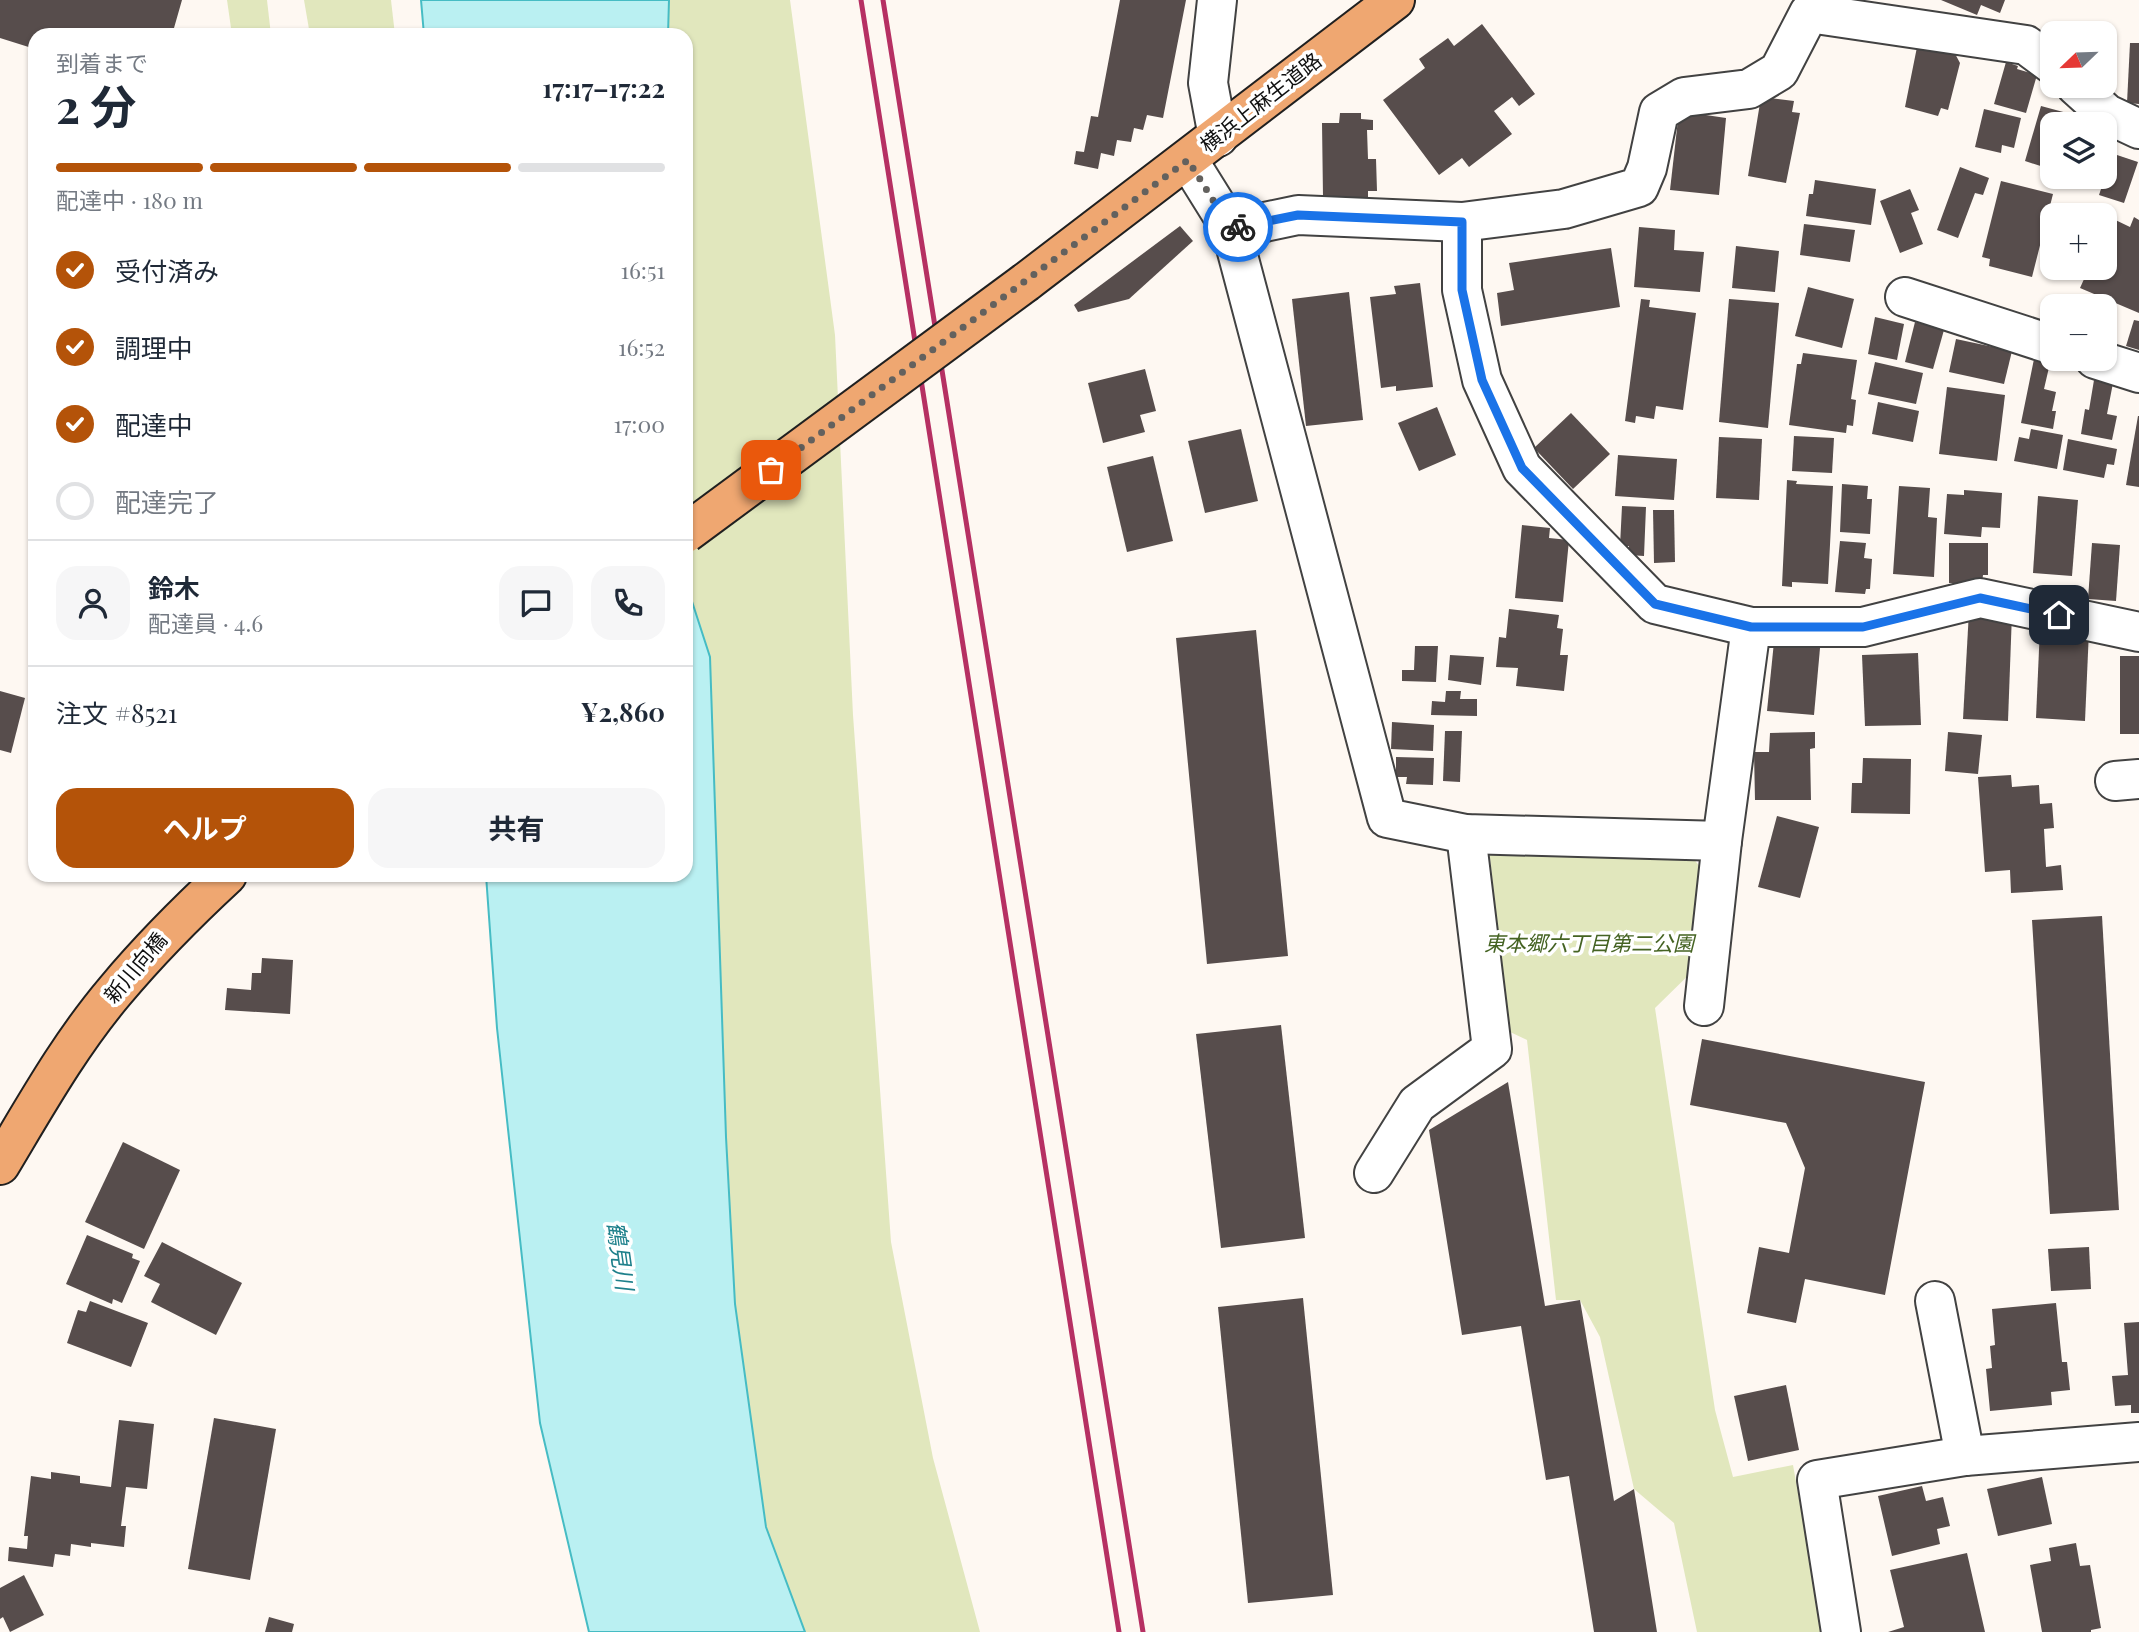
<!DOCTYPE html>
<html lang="ja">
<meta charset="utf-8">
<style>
:root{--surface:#fff;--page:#f6f6f7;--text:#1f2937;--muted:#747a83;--line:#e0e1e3;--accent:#b45309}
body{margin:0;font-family:"Playfair Display","Noto Sans JP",serif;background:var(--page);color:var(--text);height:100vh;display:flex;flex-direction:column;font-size:26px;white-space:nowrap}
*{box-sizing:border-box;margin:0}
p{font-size:23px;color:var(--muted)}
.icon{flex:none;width:38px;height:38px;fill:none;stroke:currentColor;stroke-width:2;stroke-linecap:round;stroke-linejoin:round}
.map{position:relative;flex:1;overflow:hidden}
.panel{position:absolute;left:28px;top:28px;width:665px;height:854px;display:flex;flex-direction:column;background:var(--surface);border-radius:21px;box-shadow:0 2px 5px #0004}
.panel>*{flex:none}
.needle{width:46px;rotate:247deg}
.tools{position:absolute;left:2040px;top:21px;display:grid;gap:14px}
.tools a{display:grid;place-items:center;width:77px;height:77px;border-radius:14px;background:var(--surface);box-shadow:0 2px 5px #0004;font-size:35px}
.pin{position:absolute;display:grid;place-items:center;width:60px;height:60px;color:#fff;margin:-30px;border-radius:14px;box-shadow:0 4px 10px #0006}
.courier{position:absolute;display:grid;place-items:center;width:70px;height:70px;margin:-35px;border:5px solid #1a73e8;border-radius:50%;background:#fff;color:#222;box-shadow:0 2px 9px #0007}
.overview em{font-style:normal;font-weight:700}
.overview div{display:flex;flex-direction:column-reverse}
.overview{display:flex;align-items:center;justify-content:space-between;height:119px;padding:0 28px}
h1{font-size:46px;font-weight:700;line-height:52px}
.bar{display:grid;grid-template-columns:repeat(4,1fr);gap:10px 7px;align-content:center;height:84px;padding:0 28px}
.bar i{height:9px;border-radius:5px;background:var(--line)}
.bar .selected{background:var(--accent)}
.bar p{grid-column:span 4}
.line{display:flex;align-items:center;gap:18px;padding:0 28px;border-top:2px solid var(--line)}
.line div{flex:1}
.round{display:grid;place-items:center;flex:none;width:74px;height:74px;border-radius:21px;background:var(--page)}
ol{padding:0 28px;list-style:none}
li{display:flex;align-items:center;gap:21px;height:77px}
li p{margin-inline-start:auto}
li .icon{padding:7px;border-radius:50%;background:var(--accent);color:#fff;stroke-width:4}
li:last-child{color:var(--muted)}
li i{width:38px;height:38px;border:4px solid var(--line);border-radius:50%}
.primary-button{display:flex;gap:14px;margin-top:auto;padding:14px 28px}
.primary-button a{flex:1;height:80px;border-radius:21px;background:var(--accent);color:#fff;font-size:28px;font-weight:700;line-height:80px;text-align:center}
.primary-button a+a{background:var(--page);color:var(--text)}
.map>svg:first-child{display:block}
.green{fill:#e1e7bd}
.water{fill:#baf0f2;stroke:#46bcc4;stroke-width:2}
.building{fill:#574d4c}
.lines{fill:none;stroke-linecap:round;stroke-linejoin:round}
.minor-casing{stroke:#424242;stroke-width:42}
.major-casing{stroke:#202020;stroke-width:42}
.minor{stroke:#fff;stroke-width:38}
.major{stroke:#efa771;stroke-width:38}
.rail{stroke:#b63063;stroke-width:5}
.major-bridge-casing{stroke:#202020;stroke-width:42;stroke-linecap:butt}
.major-bridge{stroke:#efa771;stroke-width:38}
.done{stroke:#63615e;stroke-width:7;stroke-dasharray:0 12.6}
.route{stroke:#1a73e8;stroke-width:9}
.labels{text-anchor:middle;stroke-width:7;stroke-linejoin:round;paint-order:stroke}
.street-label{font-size:21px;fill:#0f0f0f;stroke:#fff}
.park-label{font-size:21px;font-style:italic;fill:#456323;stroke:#fff}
.water-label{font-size:23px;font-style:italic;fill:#1e808b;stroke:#fff}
</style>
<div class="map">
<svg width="2139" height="1632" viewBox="0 0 2139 1632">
<rect width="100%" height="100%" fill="#fef8f2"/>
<g class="green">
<path d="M227,0H267L271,35H232Z"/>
<path d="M304,0H391L395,35H310Z"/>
<path d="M669,0H790L835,335L853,715L891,1242L933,1458L980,1632H805L766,1527L735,1304L726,1137L710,657L686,583V35H668Z"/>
<path d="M1489,848L1692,857L1701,868L1703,961L1655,1008L1715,1410L1733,1477L1793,1465L1823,1632H1697L1674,1523L1634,1489L1600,1337L1580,1300H1556L1527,1040L1508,1031Z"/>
</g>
<g class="water">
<path d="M421,0H669L668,35H424Z"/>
<path d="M686,583L710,657L726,1137L735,1304L766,1527L805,1632H589L540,1423L497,1028L486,875H686Z"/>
</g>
<g class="building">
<path d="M0,0H182L172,35H158L139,29L137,35H35V49L0,38Z"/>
<path d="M1120,0H1186L1163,118L1147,115L1143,130L1134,128L1131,142L1117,140L1114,156L1101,153L1098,169L1074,164L1076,151L1084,152L1091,116L1098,117Z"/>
<path d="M1941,0H2005L2000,13L1981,5L1977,15Z"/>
<path d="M1482,24L1535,94L1519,106L1512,97L1494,111L1512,134L1469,167L1462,158L1439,175L1383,100L1425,68L1419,59L1448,38L1454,46Z"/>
<path d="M1918,42L1953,50L1960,63L1948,110L1941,108L1938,116L1905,107Z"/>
<path d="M2130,43H2139V104L2127,103Z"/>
<path d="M2006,62L2018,66L2017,69L2037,75L2026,113L1994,104Z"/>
<path d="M1761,97L1794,101L1792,112L1800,113L1786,183L1748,176Z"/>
<path d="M2041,106L2067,113L2064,124H2053V161L2050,169L2025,161Z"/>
<path d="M1984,109L2021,118L2014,148L2002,145L2001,153L1975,147Z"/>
<path d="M1679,111L1726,118L1719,195L1670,190Z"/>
<path d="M1340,113H1361V119L1373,120V130H1367L1368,159H1376L1377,191H1368V197H1323L1322,123H1339Z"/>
<path d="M2105,151L2138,162L2124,203L2099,195L2104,180L2096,177H2105Z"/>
<path d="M1960,167L1989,178L1983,195L1975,193L1958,238L1937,230Z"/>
<path d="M2073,177H2090L2087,189L2071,184Z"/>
<path d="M1815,180L1876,189L1871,225L1806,216L1809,194H1813Z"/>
<path d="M2001,181L2053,194L2032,277L1989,266L1990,259L1982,257Z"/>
<path d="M1910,189L1919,210L1911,213L1923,244L1900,253L1880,201Z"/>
<path d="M2086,207L2105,215H2083Z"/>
<path d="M2105,215L2130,227L2134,217L2139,220V313L2080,288L2089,268H2105Z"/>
<path d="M1804,224L1855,230L1850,262L1800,255Z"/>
<path d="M1180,226L1193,241L1129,299L1078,312L1074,305Z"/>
<path d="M1639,227L1675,230L1674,250L1704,252L1700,292L1634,287Z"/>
<path d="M1736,246L1779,251L1775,292L1732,288Z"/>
<path d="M1611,248L1620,307L1501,326L1497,293L1514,290L1509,263Z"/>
<path d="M1420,283L1433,387L1396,391V386L1381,388L1370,297L1396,294L1394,286Z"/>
<path d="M1808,287L1854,299L1842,348L1795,336Z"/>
<path d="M1349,292L1363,420L1306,426L1292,299Z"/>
<path d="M1641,299L1650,300L1649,307L1696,313L1683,410L1656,406L1654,419L1636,416L1635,423L1625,421Z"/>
<path d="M1729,299L1779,303L1768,428L1719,422Z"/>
<path d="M1875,317L1904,324L1897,360L1868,354Z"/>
<path d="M2134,320L2139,321V350L2126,346Z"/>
<path d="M1915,322L1944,330L1933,369L1905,362Z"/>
<path d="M1956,339L2012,351L2004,384L1949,372Z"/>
<path d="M1803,353L1857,360L1851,399L1856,400L1853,426L1847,425L1846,433L1789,425L1797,364H1801Z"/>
<path d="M2034,359L2050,363L2044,389L2056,392L2052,411H2056L2053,429L2021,423Z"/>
<path d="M1875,362L1923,373L1916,404L1868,394Z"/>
<path d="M1145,369L1156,411L1140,415L1145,432L1103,443L1088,383Z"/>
<path d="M2094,380L2113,383L2107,414L2117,416L2112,440L2081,434L2085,409L2089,410Z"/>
<path d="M1947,387L2005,395L1997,461L1939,454Z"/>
<path d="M1878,402L1919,411L1913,442L1872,434Z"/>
<path d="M1437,407L1456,455L1419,471L1398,423Z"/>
<path d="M1571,413L1610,454L1573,489L1534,448Z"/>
<path d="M2138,416H2139V487L2126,485Z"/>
<path d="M1241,429L1258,501L1205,513L1188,441Z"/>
<path d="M2031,429L2063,435L2057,469L2014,461L2019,437L2029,439Z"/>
<path d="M1794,436L1834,438L1832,473L1792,471Z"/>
<path d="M1719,437L1762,439L1759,500L1716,498Z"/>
<path d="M2068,439L2117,449L2114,465L2107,464L2104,478L2063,470Z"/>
<path d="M1618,455L1677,459L1674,500L1615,496Z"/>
<path d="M1153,456L1173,541L1127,552L1107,467Z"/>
<path d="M1787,480L1797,481L1796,484L1833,486L1828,584L1792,582V587L1782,586Z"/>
<path d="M1842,484L1868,486L1867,499H1872L1870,534L1840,532Z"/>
<path d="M1899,486L1930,488L1928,517L1937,518L1934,577L1893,574Z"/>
<path d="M1964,490L2002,493L2000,528L1982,527L1981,537L1944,534L1947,494L1964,495Z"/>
<path d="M2038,496L2078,500L2072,576L2033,573Z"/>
<path d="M1622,506L1646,507L1644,556L1629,555V546H1620Z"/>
<path d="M1653,510H1674L1675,562L1654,563Z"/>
<path d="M1522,525L1550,528L1549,538L1569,540L1563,602L1515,598Z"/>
<path d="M1840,541L1866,543L1864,558L1872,559L1870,589H1866L1865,594L1835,592Z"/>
<path d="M1949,543H1988V575H1983L1982,583H1949Z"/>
<path d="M2092,543L2120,545L2116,601L2088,599Z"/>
<path d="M1509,609L1559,615L1557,628L1563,629L1560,655H1568L1564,691L1516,686L1518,668L1496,667L1499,637L1506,638Z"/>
<path d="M1969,611L2012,613L2008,721L1963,719Z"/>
<path d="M2040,627L2089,630L2085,721L2036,718Z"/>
<path d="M1256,630L1288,956L1207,964L1176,638Z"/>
<path d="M1775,632L1821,637L1814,715L1767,711Z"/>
<path d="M1415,646H1438L1436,682L1402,681V670H1414Z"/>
<path d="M1918,653L1921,725L1865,726L1862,655Z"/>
<path d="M1450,655L1484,657L1481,685L1448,680Z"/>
<rect x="2120" y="656" width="19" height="78"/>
<path d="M0,691L25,698L11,753L0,750Z"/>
<path d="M1446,691H1461L1460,699H1477V716L1431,715L1432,701L1445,702Z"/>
<path d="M1392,722L1434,725L1433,751L1391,749Z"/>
<path d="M1445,731H1462L1460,782L1443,781Z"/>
<path d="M1815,732V748L1810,749L1811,800H1755L1754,752H1769L1770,733Z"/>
<path d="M1948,732L1982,735L1978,774L1945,771Z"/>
<path d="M1396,757L1434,758L1433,785L1406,784L1407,777H1396Z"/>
<path d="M1863,758L1911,759L1910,814L1851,813L1852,783H1862Z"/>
<path d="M2011,775L2012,787L2039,785L2040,804L2052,803L2054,828L2044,829L2046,867L2061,865L2063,890L2011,893L2010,870L1985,872L1978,777Z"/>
<path d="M1777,816L1819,827L1800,898L1758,887Z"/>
<path d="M2102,916L2119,1210L2050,1214L2032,920Z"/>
<path d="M262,958L293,960L290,1014L225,1010L227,988L251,990L252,973H261Z"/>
<path d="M1281,1025L1305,1238L1221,1248L1196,1034Z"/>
<path d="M1702,1039L1925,1082L1885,1295L1805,1279L1796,1323L1747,1313L1759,1247L1789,1253L1805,1168L1786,1123L1690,1105Z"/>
<path d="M1508,1082L1545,1306L1580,1300L1614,1501L1634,1489L1657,1632H1594L1569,1476L1546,1480L1521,1326L1462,1335L1429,1130Z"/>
<path d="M123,1142L180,1170L144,1249L85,1222Z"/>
<path d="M87,1235L133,1254L132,1258L140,1261L122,1303L113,1299L112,1304L66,1284Z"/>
<path d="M162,1242L242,1283L216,1335L151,1302L160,1284L144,1276Z"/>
<path d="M2089,1247L2091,1289L2051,1291L2048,1249Z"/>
<path d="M1303,1298L1333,1595L1248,1603L1218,1307Z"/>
<path d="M90,1301L148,1323L131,1367L67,1343L78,1310L86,1312Z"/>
<path d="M2056,1303L2062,1362H2067L2070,1390L2051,1392L2052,1405L1990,1411L1986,1369L1992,1368L1990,1346L1995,1345L1992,1309Z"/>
<path d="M2139,1322V1413H2131V1405L2115,1406L2112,1376L2128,1375L2124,1323Z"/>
<path d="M1786,1385L1799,1450L1748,1461L1734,1396Z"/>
<path d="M214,1418L276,1429L250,1580L188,1569Z"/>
<path d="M119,1420L154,1424L147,1489L126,1487L121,1526H126L124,1547L91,1543V1547L71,1544L70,1556L55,1554L53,1567L8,1561L9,1547L27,1549L28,1536H24L31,1476L51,1479V1472L80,1476V1483L111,1487Z"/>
<path d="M2042,1477L2052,1524L1998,1536L1987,1489Z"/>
<path d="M1922,1486L1926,1501L1943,1497L1950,1526L1937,1529L1940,1544L1892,1556L1878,1496Z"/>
<path d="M2076,1543L2080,1566L2090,1565L2101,1628L2091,1630V1632H2042L2030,1565L2051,1561L2049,1548Z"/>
<path d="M1967,1553L1985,1632H1888L1904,1627L1890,1570Z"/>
<path d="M24,1575L44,1615L10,1632L3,1617L0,1619V1588Z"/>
<path d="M269,1617L294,1624L292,1632H265Z"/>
</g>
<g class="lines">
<defs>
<g id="minor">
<path d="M1217,0L1208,83L1218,137"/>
<path d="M2076,86L2107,114L2139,129"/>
<path d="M1188,160L1231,229L1387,818L1466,834L1722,841"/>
<path d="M1462,222V290L1482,380L1522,468L1655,604L1751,627H1863L1980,598L2139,632"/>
<path d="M1231,229L1298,215L1462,222L1564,209L1639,187L1647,168L1659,112L1684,97L1749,89L1779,71L1809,13L2026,45L2053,65"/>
<path d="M1905,297L2053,345"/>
<path d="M2095,359L2139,373"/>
<path d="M2115,781L2139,779"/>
<path d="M1704,1006L1722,841L1751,627"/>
<path d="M1374,1173L1417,1104L1492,1049L1466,834"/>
<path d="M1935,1301L1965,1456"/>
<path d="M1841,1632L1817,1480L1965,1456L2139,1442"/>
</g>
<g id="major">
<path d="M1026,282L1395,0"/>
<path d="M0,1165C36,1105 70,1044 115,991C150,949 187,912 227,875"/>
</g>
</defs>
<use href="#minor" class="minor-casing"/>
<use href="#major" class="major-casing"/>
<use href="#minor" class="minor"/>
<use href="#major" class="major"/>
<g class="rail">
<path d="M861,0L1119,1632"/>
<path d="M883,0L1143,1632"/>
</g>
<defs>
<path id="major-bridge" d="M686,533L1026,282"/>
</defs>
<use href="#major-bridge" class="major-bridge-casing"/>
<use href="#major-bridge" class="major-bridge"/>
</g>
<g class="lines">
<path class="done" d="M771,470L1188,160L1231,229L1238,227"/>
<path class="route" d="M1238,227L1298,215L1462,222V290L1482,380L1522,468L1655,604L1751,627H1863L1980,598L2059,615"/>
</g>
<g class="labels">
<g class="street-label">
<text transform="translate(1261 103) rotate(-38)" y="7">横浜上麻生道路</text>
<text transform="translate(136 968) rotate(-50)" y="7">新川向橋</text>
</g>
<g class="park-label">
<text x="1589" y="951">東本郷六丁目第二公園</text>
</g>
<g class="water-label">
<text transform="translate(620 1256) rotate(82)" y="8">鶴見川</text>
</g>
</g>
</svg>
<div class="tools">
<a><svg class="needle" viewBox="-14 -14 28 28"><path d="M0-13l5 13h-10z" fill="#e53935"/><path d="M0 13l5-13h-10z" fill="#747a83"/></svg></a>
<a><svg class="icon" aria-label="layers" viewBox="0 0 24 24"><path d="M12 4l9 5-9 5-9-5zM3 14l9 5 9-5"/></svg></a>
<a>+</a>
<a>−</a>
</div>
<div class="pin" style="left:771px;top:470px;background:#ea580c"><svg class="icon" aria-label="bag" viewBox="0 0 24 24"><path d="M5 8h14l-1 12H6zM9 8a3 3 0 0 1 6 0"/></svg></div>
<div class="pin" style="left:2059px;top:615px;background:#1f2937"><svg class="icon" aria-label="home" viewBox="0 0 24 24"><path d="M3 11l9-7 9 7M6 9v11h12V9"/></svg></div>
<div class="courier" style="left:1238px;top:227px"><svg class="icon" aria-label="bike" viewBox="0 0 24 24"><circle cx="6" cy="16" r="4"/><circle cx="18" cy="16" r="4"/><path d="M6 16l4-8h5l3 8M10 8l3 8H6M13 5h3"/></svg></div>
<section class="panel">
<div class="overview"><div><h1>2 分</h1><p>到着まで</p></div><em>17:17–17:22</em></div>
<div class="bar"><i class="selected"></i><i class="selected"></i><i class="selected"></i><i></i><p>配達中 · 180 m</p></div>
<ol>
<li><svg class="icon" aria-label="check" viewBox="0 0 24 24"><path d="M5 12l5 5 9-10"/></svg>受付済み<p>16:51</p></li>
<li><svg class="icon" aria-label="check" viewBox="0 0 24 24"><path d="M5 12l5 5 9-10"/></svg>調理中<p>16:52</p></li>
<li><svg class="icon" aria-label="check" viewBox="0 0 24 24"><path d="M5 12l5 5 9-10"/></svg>配達中<p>17:00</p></li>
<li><i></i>配達完了</li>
</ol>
<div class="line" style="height:126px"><a class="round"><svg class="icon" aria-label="person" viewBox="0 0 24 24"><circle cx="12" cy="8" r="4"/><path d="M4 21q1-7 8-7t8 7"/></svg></a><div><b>鈴木</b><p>配達員 · 4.6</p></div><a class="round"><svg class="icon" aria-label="chat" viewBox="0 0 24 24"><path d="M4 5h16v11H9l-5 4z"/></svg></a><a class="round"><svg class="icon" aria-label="phone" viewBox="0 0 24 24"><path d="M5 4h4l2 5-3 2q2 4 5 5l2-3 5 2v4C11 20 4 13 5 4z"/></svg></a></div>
<div class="line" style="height:91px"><div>注文 #8521</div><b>¥2,860</b></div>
<div class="primary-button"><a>ヘルプ</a><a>共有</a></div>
</section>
</div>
